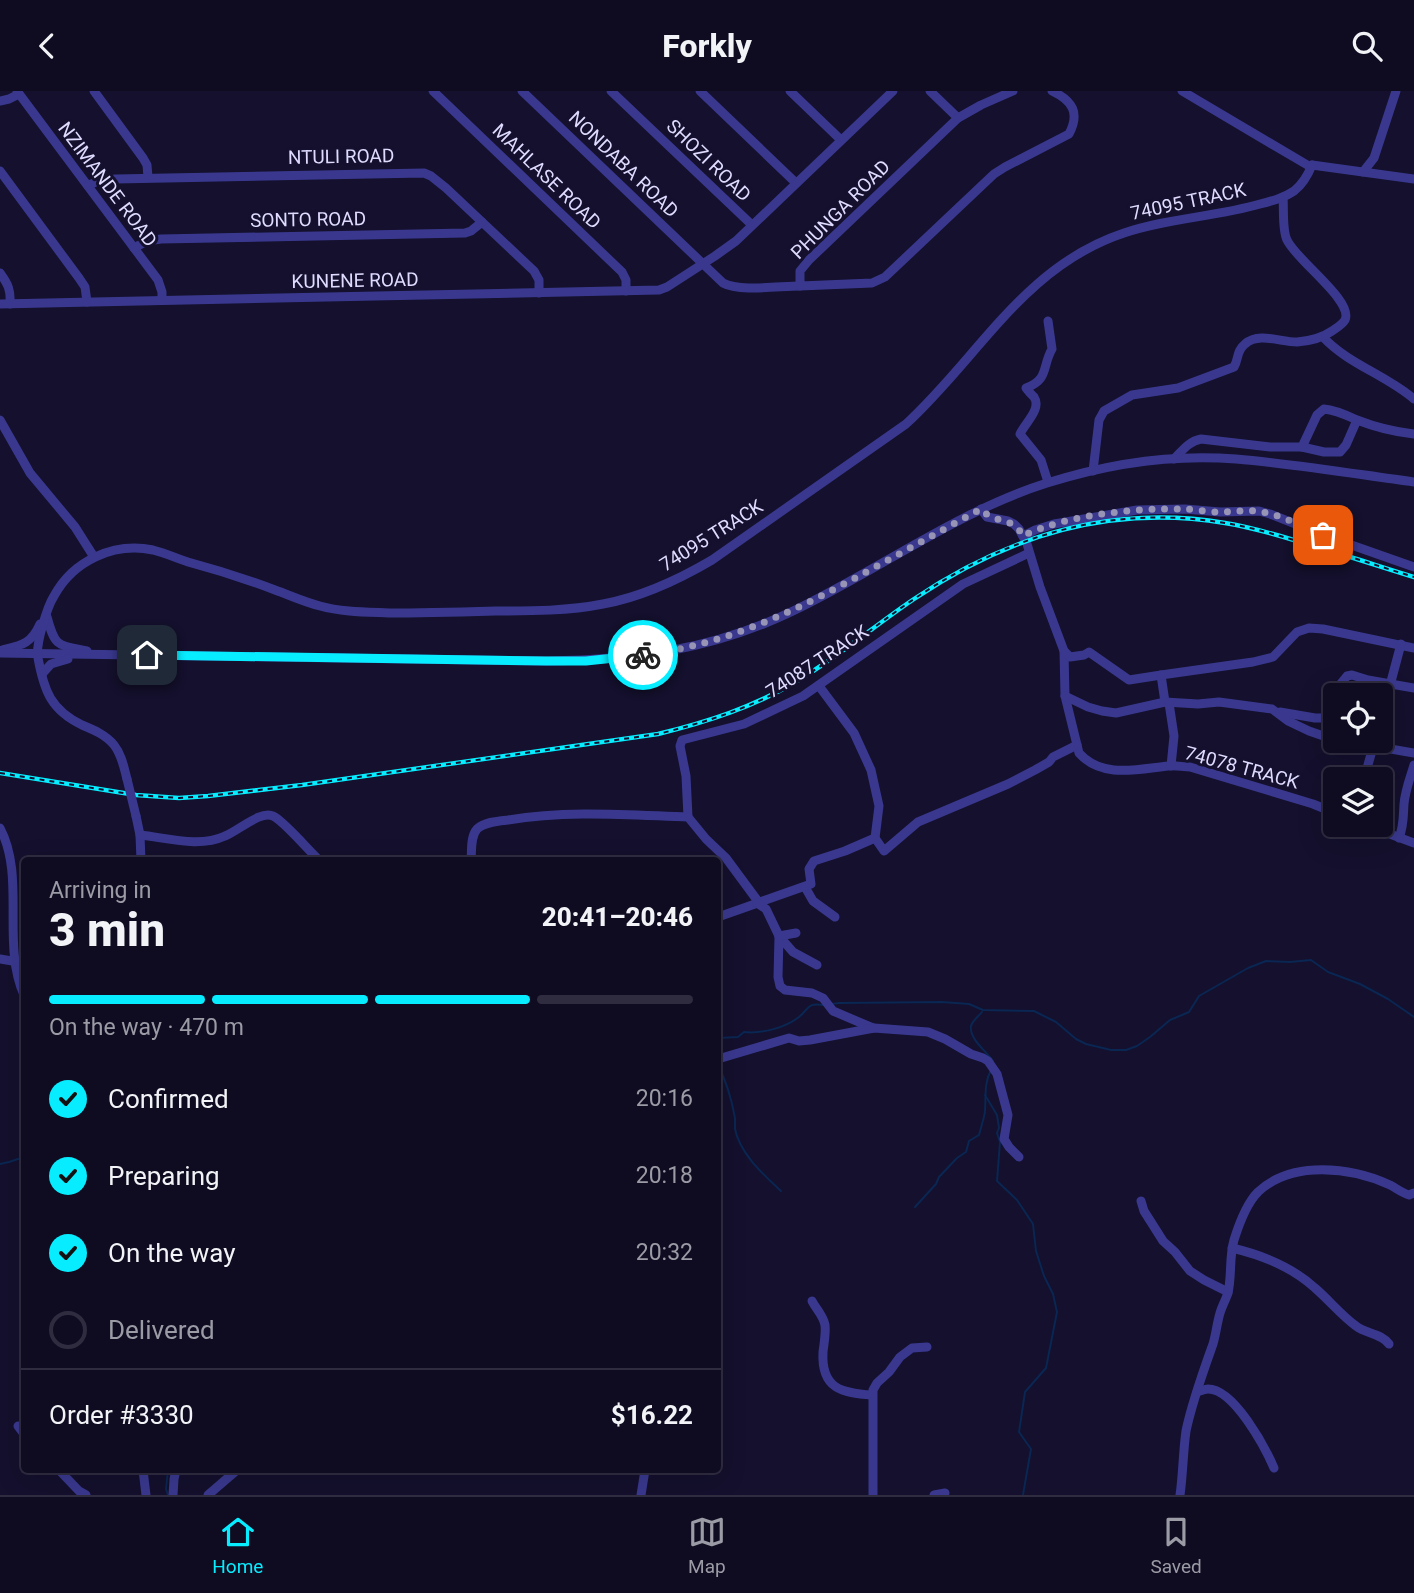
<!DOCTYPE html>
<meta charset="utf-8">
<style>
:root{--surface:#0f0c22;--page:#1d1a2f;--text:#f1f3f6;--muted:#9b9ba5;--line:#2f2c40;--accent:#07edff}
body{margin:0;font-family:Roboto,sans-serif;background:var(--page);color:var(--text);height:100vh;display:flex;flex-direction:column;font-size:26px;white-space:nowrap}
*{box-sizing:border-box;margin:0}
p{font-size:23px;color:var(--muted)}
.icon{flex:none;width:38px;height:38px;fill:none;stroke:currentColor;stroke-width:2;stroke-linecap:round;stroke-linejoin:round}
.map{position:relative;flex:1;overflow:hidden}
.details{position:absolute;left:21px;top:766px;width:700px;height:616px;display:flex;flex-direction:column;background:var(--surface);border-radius:7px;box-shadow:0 7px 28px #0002,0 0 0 2px var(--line)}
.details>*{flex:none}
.buttons{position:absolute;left:1323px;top:592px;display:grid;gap:14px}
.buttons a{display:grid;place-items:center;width:70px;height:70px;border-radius:7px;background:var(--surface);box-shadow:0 7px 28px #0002,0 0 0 2px var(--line);font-size:35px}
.pin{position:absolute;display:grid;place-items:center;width:60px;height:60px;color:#fff;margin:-30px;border-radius:14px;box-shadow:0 4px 10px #0006}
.courier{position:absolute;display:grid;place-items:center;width:70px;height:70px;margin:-35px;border:5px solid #07edff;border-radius:50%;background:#fff;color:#222;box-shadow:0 2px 9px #0007}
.head em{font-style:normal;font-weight:800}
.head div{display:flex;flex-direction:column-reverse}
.head{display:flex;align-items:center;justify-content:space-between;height:119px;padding:0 28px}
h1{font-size:46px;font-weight:800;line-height:52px}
.bar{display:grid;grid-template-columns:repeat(4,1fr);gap:10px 7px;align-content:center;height:84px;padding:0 28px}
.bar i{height:9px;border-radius:5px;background:var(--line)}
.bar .active{background:var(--accent)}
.bar p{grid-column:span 4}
.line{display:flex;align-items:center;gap:18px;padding:0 28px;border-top:2px solid var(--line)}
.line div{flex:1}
ol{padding:0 28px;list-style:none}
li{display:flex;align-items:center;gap:21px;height:77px}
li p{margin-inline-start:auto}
li .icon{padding:7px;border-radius:50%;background:var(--accent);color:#111;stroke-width:4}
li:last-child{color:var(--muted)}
li i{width:38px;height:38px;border:4px solid var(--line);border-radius:50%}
header{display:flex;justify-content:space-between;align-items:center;height:91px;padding:0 28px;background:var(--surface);font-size:32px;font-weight:800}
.tab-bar{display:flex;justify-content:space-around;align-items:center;height:98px;border-top:2px solid var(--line);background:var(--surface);font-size:19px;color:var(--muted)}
.tab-bar a{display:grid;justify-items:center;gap:4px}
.tab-bar .active{color:var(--accent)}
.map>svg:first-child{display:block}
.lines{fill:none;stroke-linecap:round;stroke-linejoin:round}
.stream{stroke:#0a2652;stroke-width:2}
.minor{stroke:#39388e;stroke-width:9}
.rail-casing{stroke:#07edff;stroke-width:4.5}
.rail{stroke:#14102d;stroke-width:2;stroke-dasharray:5;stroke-linecap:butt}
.minor-bridge{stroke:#39388e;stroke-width:9}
.done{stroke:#9794b6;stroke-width:7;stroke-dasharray:0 12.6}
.route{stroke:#07edff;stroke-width:9}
.labels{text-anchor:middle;stroke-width:6;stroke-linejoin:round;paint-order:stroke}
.street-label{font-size:19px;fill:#dedbff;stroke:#14102d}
</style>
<header><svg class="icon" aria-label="back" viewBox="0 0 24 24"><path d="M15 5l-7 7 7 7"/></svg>Forkly<svg class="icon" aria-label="search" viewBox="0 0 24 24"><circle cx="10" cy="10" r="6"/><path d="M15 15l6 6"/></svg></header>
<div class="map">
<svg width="1414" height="1404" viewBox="0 0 1414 1404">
<rect width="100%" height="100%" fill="#14102d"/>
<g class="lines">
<g class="stream">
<path d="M831,913L839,912L942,911L969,913L983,919L1034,920L1056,931L1076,948L1086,953L1111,959H1126L1137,955L1150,946L1170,929L1189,921L1199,905L1248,877L1266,870L1290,871L1311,869L1328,881L1360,893L1388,908L1414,926"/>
<path d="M982,921C979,925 972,930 971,935C969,948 987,961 993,970"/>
<path d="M718,947L738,946L744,941C761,943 785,937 799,926C810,917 806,912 823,914"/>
<path d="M718,974C726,990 732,1010 735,1027C735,1031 735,1035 735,1038C740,1063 764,1084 781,1100"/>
<path d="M985,1004L997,1024L999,1037L997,1042L1000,1051L997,1090L1017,1109L1033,1133L1036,1160L1044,1185L1053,1203L1057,1221L1046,1277L1025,1301L1019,1341L1031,1358L1023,1404"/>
<path d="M0,1073L9,1071L24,1066"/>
<path d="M915,1116L936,1093L939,1086L957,1067L966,1061L969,1050L979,1044C981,1036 984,1028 985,1020C986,1005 984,992 991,979"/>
<path d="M168,1379L166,1398L168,1404"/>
</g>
<g class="minor">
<path d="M17,0L158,189L162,201V209"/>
<path d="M94,0L143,67L147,74L148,86"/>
<path d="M433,0L622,181L626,189V200"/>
<path d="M522,0L723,192C739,201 780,195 800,195"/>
<path d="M611,0L752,134"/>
<path d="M700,0L796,92"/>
<path d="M790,0L841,49"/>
<path d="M930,0L958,27"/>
<path d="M1013,0L981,14L958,27L809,169L800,180V195L872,192L885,186L994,83L1005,76L1069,43C1080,22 1073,10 1052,0"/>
<path d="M1182,0L1309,75L1312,74L1414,88"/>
<path d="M0,10L9,8L19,3"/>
<path d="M0,80L79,187L85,196L87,211"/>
<path d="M1363,81L1374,67L1396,0"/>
<path d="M88,95L99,89L116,88L424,82L431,85L446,97L534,180L539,189V202"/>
<path d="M134,157L147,150L161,148L465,142L471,140L482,131"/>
<path d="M0,182C8,193 11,199 10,213"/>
<path d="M0,213L659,199L667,196L715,165L736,150L893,0"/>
<path d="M1323,246C1348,273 1386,284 1414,308"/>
<path d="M0,329L30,382L75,436L94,466"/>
<path d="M1302,356L1324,361H1340L1346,354L1357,329"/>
<path d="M1174,368C1182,360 1189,350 1201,348L1270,356H1302L1317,324L1324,318C1336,319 1346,324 1357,329C1375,336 1395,341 1414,343"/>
<path d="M1093,380L1099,329L1104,320L1132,304L1178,297L1234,276C1239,268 1236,260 1245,253C1259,241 1280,251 1297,251C1310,250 1322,247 1332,240C1336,237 1342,234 1345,229C1354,210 1296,169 1287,149C1282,139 1284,118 1283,106"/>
<path d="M1048,391L1041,369L1020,343C1025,332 1042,318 1034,306C1031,303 1028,300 1026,297C1049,289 1042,275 1052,258L1048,230"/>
<path d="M981,418L987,426L1008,430L1014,433L1019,438L1027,453L1040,496L1064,560L1065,605L1079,662C1102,688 1138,678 1168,675C1175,674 1183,676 1190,676L1313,713L1335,722"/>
<path d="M1023,445L1035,439L1054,433L1137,419L1185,418L1220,421L1259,420L1270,423L1323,444L1414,476"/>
<path d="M47,526C55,556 57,554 87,560"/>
<path d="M2,559C22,554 31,553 40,533"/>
<path d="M1064,560L1070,566L1084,564L1089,561L1129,589L1161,584L1165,611"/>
<path d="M0,562L546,570C634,569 712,559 793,520C877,480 958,420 1047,392C1107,373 1173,363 1236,368C1295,373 1355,383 1414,391"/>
<path d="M42,583L51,573L68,568"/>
<path d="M1161,584L1253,571L1273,566L1297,541L1309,537L1323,538L1414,557"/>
<path d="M819,595L854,642L871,679L879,715L875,747"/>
<path d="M1065,605L1088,616L1102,620L1116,622L1165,611L1198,613L1219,611L1272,618L1288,630L1309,640L1335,649"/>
<path d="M1169,612L1174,645L1171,675"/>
<path d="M1280,621L1315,627H1322L1330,621L1338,596L1347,585L1352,584L1368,589L1414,597"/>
<path d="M1381,628L1401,553"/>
<path d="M1339,649L1414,662"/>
<path d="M127,688C124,677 122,664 114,654C106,644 94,639 82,634C51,619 44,600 38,567C35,555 47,516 54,505C73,470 113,451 153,459C165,462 176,467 188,471C218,479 246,488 275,499C289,504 304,511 320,515C342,521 366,521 389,522C424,522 460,521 496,520C532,520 568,520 603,513C642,506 678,489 712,469L906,333C979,266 1024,175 1124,142C1168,127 1215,126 1260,113C1272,110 1284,107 1294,100C1303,93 1308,84 1312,74"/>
<path d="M1364,688L1375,649"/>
<path d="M136,725L140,744L141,770"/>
<path d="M688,726L686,685L680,655L682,649L744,633L803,605L963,493L1029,462"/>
<path d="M1363,733L1414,752"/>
<path d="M0,737C26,786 1,853 24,904"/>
<path d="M140,744C168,747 199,757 225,745C238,740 261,719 273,725C283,729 310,761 320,770"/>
<path d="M1399,747C1404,734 1403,727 1404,713C1405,700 1410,687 1414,674"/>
<path d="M471,770C472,760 470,746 477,738C484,731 498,730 508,729C568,719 628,724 688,726L706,748L726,767L757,809L755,813L718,826"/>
<path d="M805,796L813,810L835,826"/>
<path d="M757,812L811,793L809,778L814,770L845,760L875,747L884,760L918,731L1008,693L1035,679L1049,671L1053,666L1077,654"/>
<path d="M757,812L766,818L779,845L778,886L780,895L785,899L812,902L823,907L833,920L873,937"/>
<path d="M779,845L793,861L817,874"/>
<path d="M779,845L796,842"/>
<path d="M0,868L24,872"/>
<path d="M718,968L789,947L799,950L810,949L874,937L928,941L945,948L971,963L983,967L988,970L997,983L1008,1024L1004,1048L1009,1056L1019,1066"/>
<path d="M1141,1110L1144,1120L1163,1150L1175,1161L1190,1180L1204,1189L1228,1201"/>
<path d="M1232,1157C1262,1164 1292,1176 1315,1197C1329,1209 1341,1224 1356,1235C1366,1243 1381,1242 1389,1253"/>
<path d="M812,1210C816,1218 823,1224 825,1234C826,1243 824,1252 823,1261C821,1298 842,1302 872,1304"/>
<path d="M1197,1301C1200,1300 1205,1298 1208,1298C1234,1298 1265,1356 1274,1377"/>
<path d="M18,1335L24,1343"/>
<path d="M59,1379L79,1400L86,1404"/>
<path d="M143,1379L146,1404"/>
<path d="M173,1404L174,1388L176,1379"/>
<path d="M208,1404L237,1379"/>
<path d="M641,1404L645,1379"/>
<path d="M873,1404V1299L877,1292L889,1281L900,1266L912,1257L927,1256"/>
<path d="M934,1404L945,1402"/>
<path d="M1180,1404C1183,1383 1183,1361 1186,1340C1192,1311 1203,1281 1213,1253C1216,1243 1217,1232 1220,1222C1222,1215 1226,1208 1228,1202C1232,1184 1229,1166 1234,1149C1239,1133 1246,1113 1258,1101C1292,1069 1351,1076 1390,1094C1396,1097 1402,1102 1409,1104L1414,1102"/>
</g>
<defs>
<path id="rail" d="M0,682L136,704L179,707L208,705L302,694L658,643C707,631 754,616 797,590C838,566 874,535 914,508C1009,444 1111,413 1225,432C1250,436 1274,443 1297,450C1336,461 1375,474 1414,486"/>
</defs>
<use href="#rail" class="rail-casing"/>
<use href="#rail" class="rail"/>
<path class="minor-bridge" d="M127,688L136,725"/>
</g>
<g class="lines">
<path class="done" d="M643,564C731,553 801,517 877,475C912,456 946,437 981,418C995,434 1012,424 1023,445C1065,424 1134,417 1182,418C1194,418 1207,421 1219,421C1234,421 1248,418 1263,421C1283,425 1304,436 1323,444"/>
<path class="route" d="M147,564L546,570H586L643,564"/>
</g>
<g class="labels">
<g class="street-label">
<text transform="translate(341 65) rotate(-1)" y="7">NTULI ROAD</text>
<text transform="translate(709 69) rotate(44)" y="7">SHOZI ROAD</text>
<text transform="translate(624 73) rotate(44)" y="7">NONDABA ROAD</text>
<text transform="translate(547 85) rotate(44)" y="7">MAHLASE ROAD</text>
<text transform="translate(108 93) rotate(53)" y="7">NZIMANDE ROAD</text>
<text transform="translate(1188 110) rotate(-12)" y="7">74095 TRACK</text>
<text transform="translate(840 118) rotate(-45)" y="7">PHUNGA ROAD</text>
<text transform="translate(308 128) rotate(-1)" y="7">SONTO ROAD</text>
<text transform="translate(355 189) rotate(-1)" y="7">KUNENE ROAD</text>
<text transform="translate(711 444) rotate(-32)" y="7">74095 TRACK</text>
<text transform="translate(817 570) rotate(-33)" y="7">74087 TRACK</text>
<text transform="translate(1242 676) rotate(15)" y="7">74078 TRACK</text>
</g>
</g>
</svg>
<div class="buttons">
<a><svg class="icon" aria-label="locate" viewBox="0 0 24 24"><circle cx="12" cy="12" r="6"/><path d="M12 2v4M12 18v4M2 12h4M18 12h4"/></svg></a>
<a><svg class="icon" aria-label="layers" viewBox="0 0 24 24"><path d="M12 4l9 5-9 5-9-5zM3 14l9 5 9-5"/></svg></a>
</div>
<div class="pin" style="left:1323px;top:444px;background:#ea580c"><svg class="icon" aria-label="bag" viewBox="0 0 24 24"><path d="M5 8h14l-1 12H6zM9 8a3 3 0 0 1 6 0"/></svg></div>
<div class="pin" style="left:147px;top:564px;background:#1f2937"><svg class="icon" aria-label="home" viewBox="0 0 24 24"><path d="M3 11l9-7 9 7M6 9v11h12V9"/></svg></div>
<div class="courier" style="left:643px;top:564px"><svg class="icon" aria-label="bike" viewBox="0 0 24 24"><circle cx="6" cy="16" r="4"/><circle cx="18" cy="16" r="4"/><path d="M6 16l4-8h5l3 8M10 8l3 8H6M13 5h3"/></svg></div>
<section class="details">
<div class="head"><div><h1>3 min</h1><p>Arriving in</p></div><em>20:41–20:46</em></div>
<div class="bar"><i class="active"></i><i class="active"></i><i class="active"></i><i></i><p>On the way · 470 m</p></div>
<ol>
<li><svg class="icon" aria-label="check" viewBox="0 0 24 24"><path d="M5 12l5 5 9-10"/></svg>Confirmed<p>20:16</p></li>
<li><svg class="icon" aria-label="check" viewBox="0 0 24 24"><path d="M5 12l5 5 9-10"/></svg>Preparing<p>20:18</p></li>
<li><svg class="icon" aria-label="check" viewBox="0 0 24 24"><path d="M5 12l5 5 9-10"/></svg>On the way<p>20:32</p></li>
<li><i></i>Delivered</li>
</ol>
<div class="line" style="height:91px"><div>Order #3330</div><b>$16.22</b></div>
</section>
</div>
<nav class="tab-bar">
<a class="active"><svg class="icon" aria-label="home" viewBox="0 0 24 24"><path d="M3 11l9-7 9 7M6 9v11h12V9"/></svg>Home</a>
<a><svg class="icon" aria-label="map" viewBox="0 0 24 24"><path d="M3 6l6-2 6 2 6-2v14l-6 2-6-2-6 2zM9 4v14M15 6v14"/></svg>Map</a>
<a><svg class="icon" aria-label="saved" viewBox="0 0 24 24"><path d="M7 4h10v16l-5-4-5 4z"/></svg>Saved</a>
</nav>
